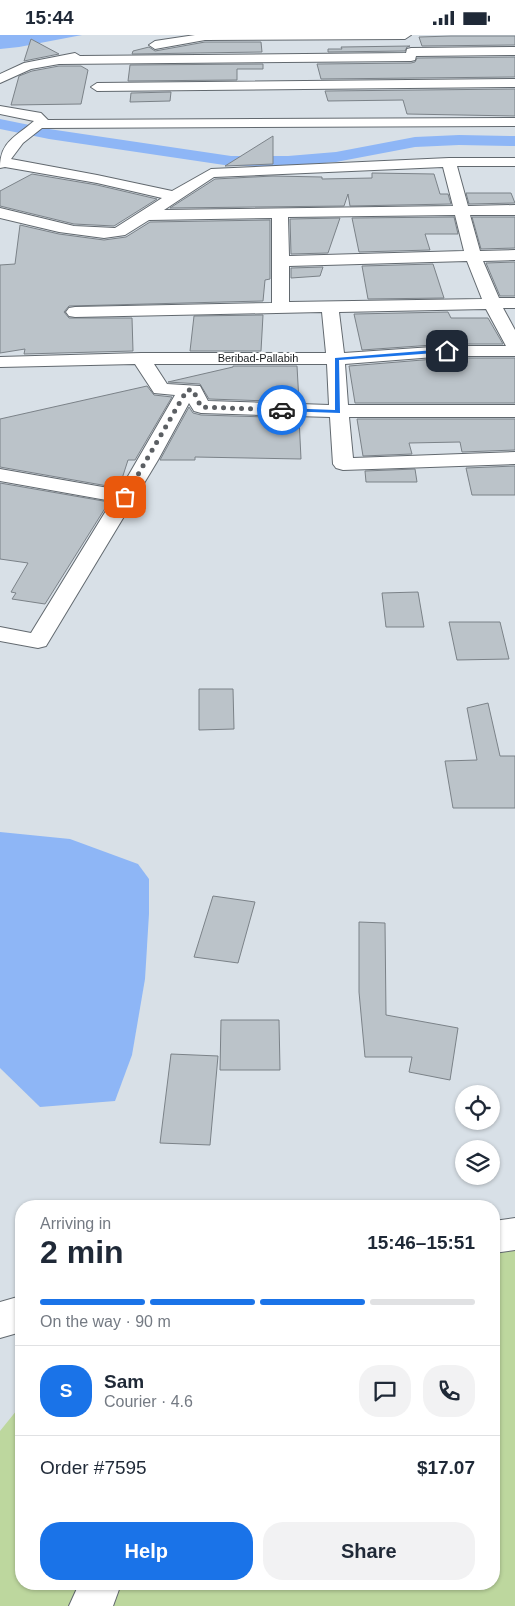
<!DOCTYPE html>
<meta charset="utf-8">
<style>
:root{--surface:#fff;--page:#f2f2f3;--text:#1f2937;--muted:#747a83;--line:#e0e1e3;--accent:#1a73e8}
body{margin:0;font-family:Arial,sans-serif;background:var(--page);color:var(--text);height:100vh;display:flex;flex-direction:column;font-size:19px;white-space:nowrap}
*{box-sizing:border-box;margin:0}
p{font-size:16px;color:var(--muted)}
.icon{flex:none;width:28px;height:28px;fill:none;stroke:currentColor;stroke-width:2;stroke-linecap:round;stroke-linejoin:round}
.map{position:relative;flex:1;overflow:hidden}
.panel{position:absolute;left:15px;top:1165px;width:485px;height:390px;display:flex;flex-direction:column;background:var(--surface);border-radius:20px;box-shadow:0 1px 4px #0004}
.panel>*{flex:none}
.controls{position:absolute;left:455px;top:1050px;display:grid;gap:10px}
.controls a{display:grid;place-items:center;width:45px;height:45px;border-radius:50%;background:var(--surface);box-shadow:0 1px 4px #0004;font-size:25px}
.pin{position:absolute;display:grid;place-items:center;width:42px;height:42px;color:#fff;margin:-21px;border-radius:10px;box-shadow:0 2px 8px #0006}
.courier{position:absolute;display:grid;place-items:center;width:50px;height:50px;margin:-25px;border:4px solid #1a73e8;border-radius:50%;background:#fff;color:#222;box-shadow:0 1px 6px #0007}
.overview em{font-style:normal;font-weight:700}
.overview div{display:flex;flex-direction:column-reverse}
.overview{display:flex;align-items:center;justify-content:space-between;height:85px;padding:0 25px}
h1{font-size:32px;font-weight:700;line-height:38px}
.bar{display:grid;grid-template-columns:repeat(4,1fr);gap:8px 5px;align-content:center;height:60px;padding:0 25px}
.bar i{height:6px;border-radius:4px;background:var(--line)}
.bar .active{background:var(--accent)}
.bar p{grid-column:span 4}
.line{display:flex;align-items:center;gap:12px;padding:0 25px;border-top:1px solid var(--line)}
.line div{flex:1}
.round{display:grid;place-items:center;flex:none;width:52px;height:52px;border-radius:20px;background:var(--page)}
.primary-button{display:flex;gap:10px;margin-top:auto;padding:10px 25px}
.primary-button a{flex:1;height:58px;border-radius:20px;background:var(--accent);color:#fff;font-size:20px;font-weight:700;line-height:58px;text-align:center}
.primary-button a+a{background:var(--page);color:var(--text)}
.status{display:flex;justify-content:space-between;align-items:center;height:35px;padding:0 25px;background:var(--surface);direction:ltr}
.status svg{height:14px;fill:currentColor}
.map>svg:first-child{display:block}
.green{fill:#bdd79e}
.water{fill:#8eb6f6}
.lines{fill:none;stroke-linecap:round;stroke-linejoin:round}
.canal{fill:#8eb6f6;fill-rule:evenodd}
.building{fill:#bbc3c9;stroke:#7b8288}
.minor-casing{stroke:#62696f;stroke-width:2}
.minor{fill:#fff;fill-rule:evenodd}
.route{fill:#1a73e8}
.done{stroke:#5b5f63;stroke-width:5;stroke-dasharray:0 9}
.labels{text-anchor:middle;stroke-width:4;stroke-linejoin:round;paint-order:stroke}
.far-street-label{font-size:11px;fill:#171a1c;stroke:#fff}
</style>
<div class="status"><b>15:44</b><svg viewBox="0 0 49 12"><path d="M0 12V9h3v3zM5 12V6h3v6zM10 12V3h3v9zM15 12V0h3v12zM26 1h20v11H26zM47 4h2v5h-2z"/></svg></div>
<div class="map">
<svg width="515" height="1571" viewBox="0 0 515 1571">
<rect width="100%" height="100%" fill="#d8e0e7"/>
<path class="green" d="M494,1195L515,1200V1571H0V1396L21,1370V1549H494Z"/>
<g class="water">
<path d="M0,0H82L19,12L0,14Z"/>
<path d="M0,797L70,804L138,829L149,844V879L145,944L132,1020L115,1066L40,1072L0,1033Z"/>
</g>
<g class="lines">
<path class="canal" d="M0,84L49,94L231,121H288L336,117L415,102L459,100L515,101V111L459,110L415,112L336,127L288,131H231L49,104L0,94Z"/>
</g>
<g class="building">
<path d="M451,1H515V10L422,11L419,2Z"/>
<path d="M31,4L59,19L24,26Z"/>
<path d="M205,7H261L262,17L132,19L133,16L149,12L155,16Z"/>
<path d="M410,11L407,12L405,16L328,17V14H342L341,12Z"/>
<path d="M515,22V42L321,44L317,29L411,28L415,27L417,23Z"/>
<path d="M263,29V34H237V45L128,46L130,30Z"/>
<path d="M59,31H81L88,35L81,69L11,70L19,41L32,36Z"/>
<path d="M515,54V81L407,79L403,65L328,66L325,56Z"/>
<path d="M171,57L170,66L130,67L131,58Z"/>
<path d="M273,101V129L225,131Z"/>
<path d="M372,138L434,139L440,159H448L451,169L350,171L348,159L344,171L170,173L215,144L273,141L322,142V144L372,143Z"/>
<path d="M32,139L97,150L157,164L114,191L74,189L0,171V156Z"/>
<path d="M466,158H511L515,168L469,169Z"/>
<path d="M454,182L458,199H425L430,215L359,217L352,183Z"/>
<path d="M472,182H515V213L481,214Z"/>
<path d="M340,183L328,218L291,219L290,184Z"/>
<path d="M270,185V244L265,245L263,266L69,271L64,277L69,283H132L133,316L24,319L25,314L0,318V230L15,229L20,190L59,199L104,205L126,202L150,187Z"/>
<path d="M515,227V261H500L486,228Z"/>
<path d="M433,229L444,263L368,264L362,231Z"/>
<path d="M323,232L320,241L291,243V233Z"/>
<path d="M448,277L451,283H488L503,309H447L362,315L354,279Z"/>
<path d="M263,280L261,316H190L194,281Z"/>
<path d="M447,323H515V368H355L349,331Z"/>
<path d="M233,331H297L299,367L209,364L200,349L168,347L233,332Z"/>
<path d="M147,351L154,360L172,362L135,425H128L119,453L0,432V384Z"/>
<path d="M189,372L193,378L201,380L299,383L301,424L195,422V425H160Z"/>
<path d="M357,384H515V415L462,417L460,407L409,408L412,419L363,421Z"/>
<path d="M515,431V460H472L466,433Z"/>
<path d="M415,434L417,447H366L365,436Z"/>
<path d="M0,448L109,467L45,569L12,564L16,558L11,557L28,528L0,524Z"/>
<path d="M418,557L424,592H386L382,558Z"/>
<path d="M449,587H500L509,624L457,625Z"/>
<path d="M199,654H233L234,694L199,695Z"/>
<path d="M488,668L500,721H515V773H453L445,726L477,725L467,673Z"/>
<path d="M213,861L255,867L238,928L194,922Z"/>
<path d="M359,887L385,888L386,980L458,993L450,1045L409,1037L412,1022H365L359,957Z"/>
<path d="M221,985H279L280,1035H220Z"/>
<path d="M171,1019L218,1021L210,1110L160,1108Z"/>
</g>
<g class="lines">
<defs>
<g id="minor">
<path d="M195,0H411L405,4L205,5L155,14L149,10L155,6Z"/>
<path d="M515,12V20L416,21L415,25L411,26L59,29L31,34L0,48V39L24,28L75,18L80,21L406,18L407,14L411,13Z"/>
<path d="M515,44V52L97,56L91,52L97,48Z"/>
<path d="M0,71L41,78L48,85L515,83V91L42,93L23,108L11,124L97,140L172,156L211,134L449,123H515V131H457L468,171L515,170V180H470L480,216L515,215V225L483,226L499,263H515V273H503L515,295V321H447L345,329L348,370H515V382H349L353,423L515,417V429L343,435L336,433L333,429L330,382L201,378L194,376L189,368L158,425L46,611L38,613L0,606V592L31,598L112,466L0,446V434L120,455L175,360L154,358L135,329L0,332V322L141,318H326L322,277L75,282L69,281L66,277L69,273L75,272L272,268V183L149,185L125,200L104,203L59,197L0,183V173L74,191L115,193L162,163L97,148L5,132L0,133C0,106 16,102 34,86L0,79ZM443,132L453,171L164,175L214,142ZM455,180L464,216L289,221L288,182ZM467,226L482,264L289,267V231ZM486,274L506,311H447L344,318L339,277ZM154,329H327L329,370L208,366L200,351L167,349Z"/>
<path d="M515,1183V1215L494,1218V1186Z"/>
<path d="M21,1261V1297L0,1303V1267Z"/>
<path d="M79,1549H121L113,1571H69Z"/>
</g>
</defs>
<use href="#minor" class="minor-casing"/>
<use href="#minor" class="minor"/>
</g>
<path class="route" d="M447,314L449,317L339,325L340,378L282,376L280,375L282,373L335,375V323Z"/>
<g class="lines">
<path class="done" d="M125,462L187,355H193L201,372L282,375"/>
</g>
<g class="labels">
<g class="far-street-label">
<text x="258" y="327">Beribad-Pallabih</text>
</g>
</g>
</svg>
<div class="controls">
<a><svg class="icon" aria-label="locate" viewBox="0 0 24 24"><circle cx="12" cy="12" r="6"/><path d="M12 2v4M12 18v4M2 12h4M18 12h4"/></svg></a>
<a><svg class="icon" aria-label="layers" viewBox="0 0 24 24"><path d="M12 4l9 5-9 5-9-5zM3 14l9 5 9-5"/></svg></a>
</div>
<div class="pin" style="left:125px;top:462px;background:#ea580c"><svg class="icon" aria-label="bag" viewBox="0 0 24 24"><path d="M5 8h14l-1 12H6zM9 8a3 3 0 0 1 6 0"/></svg></div>
<div class="pin" style="left:447px;top:316px;background:#1f2937"><svg class="icon" aria-label="home" viewBox="0 0 24 24"><path d="M3 11l9-7 9 7M6 9v11h12V9"/></svg></div>
<div class="courier" style="left:282px;top:375px"><svg class="icon" aria-label="car" viewBox="0 0 24 24"><path d="M5 17H2v-5l4-1 3-4h7l3 4 3 1v5h-3M9 17h6M6 11h13"/><circle cx="7" cy="17" r="2"/><circle cx="17" cy="17" r="2"/></svg></div>
<section class="panel">
<div class="overview"><div><h1>2 min</h1><p>Arriving in</p></div><em>15:46–15:51</em></div>
<div class="bar"><i class="active"></i><i class="active"></i><i class="active"></i><i></i><p>On the way · 90 m</p></div>
<div class="line" style="height:90px"><b class="round" style="background:var(--accent);color:#fff">S</b><div><b>Sam</b><p>Courier · 4.6</p></div><a class="round"><svg class="icon" aria-label="chat" viewBox="0 0 24 24"><path d="M4 5h16v11H9l-5 4z"/></svg></a><a class="round"><svg class="icon" aria-label="phone" viewBox="0 0 24 24"><path d="M5 4h4l2 5-3 2q2 4 5 5l2-3 5 2v4C11 20 4 13 5 4z"/></svg></a></div>
<div class="line" style="height:65px"><div>Order #7595</div><b>$17.07</b></div>
<div class="primary-button"><a>Help</a><a>Share</a></div>
</section>
</div>
